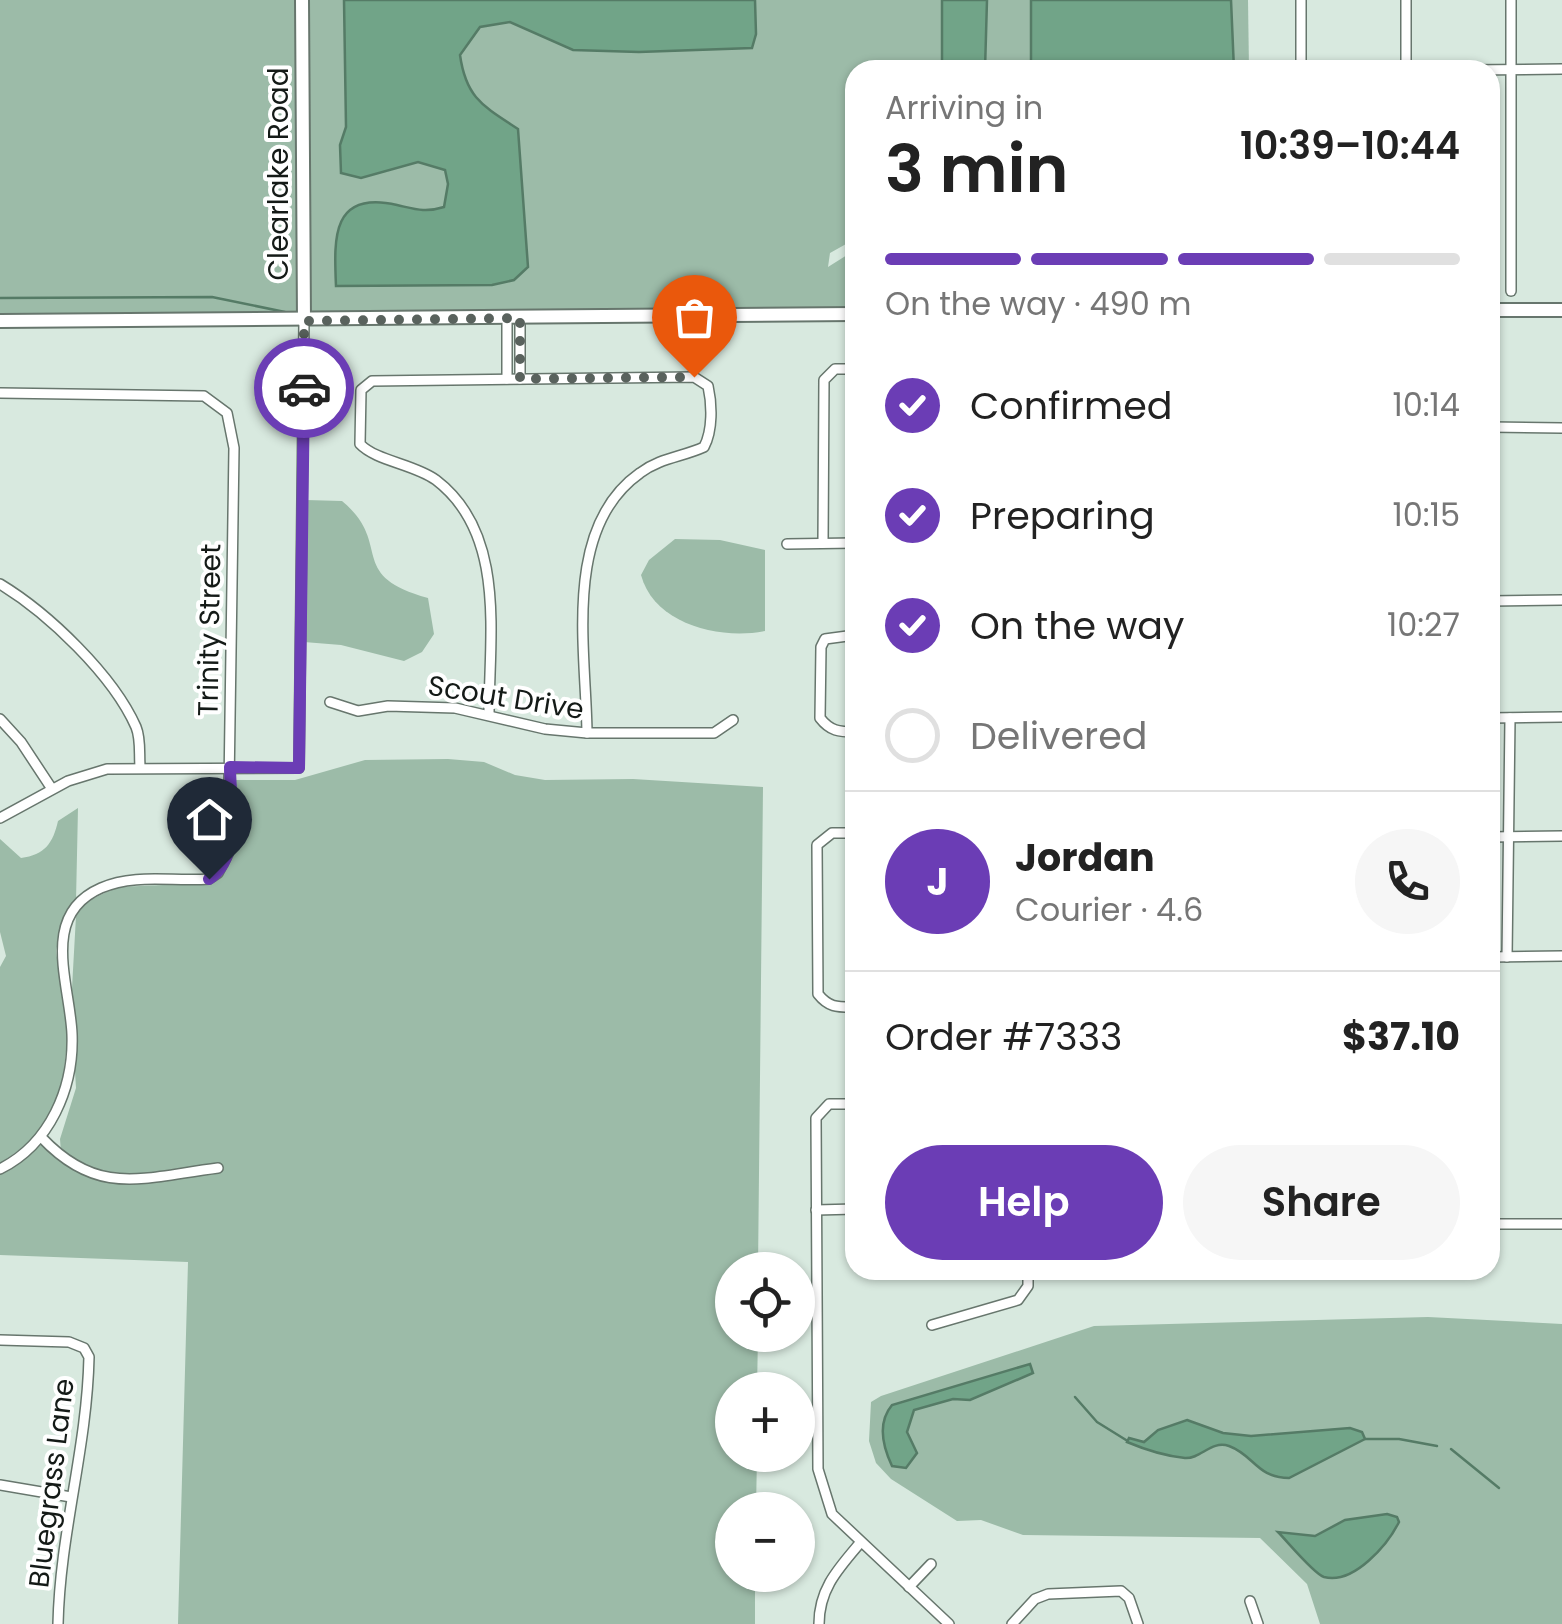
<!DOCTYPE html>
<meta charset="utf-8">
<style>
:root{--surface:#fff;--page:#f6f6f6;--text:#222;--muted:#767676;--line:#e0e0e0;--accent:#6b3db5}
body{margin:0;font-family:Poppins,sans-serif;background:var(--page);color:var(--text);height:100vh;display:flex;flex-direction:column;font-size:38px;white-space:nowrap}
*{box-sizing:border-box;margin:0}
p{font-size:32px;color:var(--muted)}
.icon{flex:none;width:55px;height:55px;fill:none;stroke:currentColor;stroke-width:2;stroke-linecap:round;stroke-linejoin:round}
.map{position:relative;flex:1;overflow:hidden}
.drawer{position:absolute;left:845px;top:60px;width:655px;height:1220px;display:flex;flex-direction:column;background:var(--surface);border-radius:30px;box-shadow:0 2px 8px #0004}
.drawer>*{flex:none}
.controls{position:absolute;left:715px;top:1252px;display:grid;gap:20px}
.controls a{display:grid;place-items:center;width:100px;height:100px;border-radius:50%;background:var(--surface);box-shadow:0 2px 8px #0004;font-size:50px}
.pin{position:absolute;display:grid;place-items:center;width:85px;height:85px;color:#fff;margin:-102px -42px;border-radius:50% 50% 50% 0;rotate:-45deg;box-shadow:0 0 10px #0007}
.pin .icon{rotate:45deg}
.courier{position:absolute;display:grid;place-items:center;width:100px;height:100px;margin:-50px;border:8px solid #6b3db5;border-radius:50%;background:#fff;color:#222;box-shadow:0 2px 12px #0007}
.overview em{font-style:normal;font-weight:600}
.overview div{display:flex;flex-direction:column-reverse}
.overview{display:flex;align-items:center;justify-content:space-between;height:170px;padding:0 40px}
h1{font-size:65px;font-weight:600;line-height:75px}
.bar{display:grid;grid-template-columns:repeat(4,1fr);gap:15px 10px;align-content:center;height:120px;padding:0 40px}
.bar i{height:12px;border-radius:8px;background:var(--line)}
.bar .current{background:var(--accent)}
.bar p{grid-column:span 4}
.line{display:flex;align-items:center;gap:25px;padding:0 40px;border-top:2px solid var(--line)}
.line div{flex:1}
.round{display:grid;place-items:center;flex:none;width:105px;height:105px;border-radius:52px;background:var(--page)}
ol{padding:0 40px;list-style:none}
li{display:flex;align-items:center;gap:30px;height:110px}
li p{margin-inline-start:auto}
li .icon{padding:10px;border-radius:50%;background:var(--accent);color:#fff;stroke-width:4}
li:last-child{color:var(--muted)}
li i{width:55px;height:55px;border:5px solid var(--line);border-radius:50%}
.button{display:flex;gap:20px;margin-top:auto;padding:20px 40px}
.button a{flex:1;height:115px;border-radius:60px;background:var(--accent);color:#fff;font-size:40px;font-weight:600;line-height:115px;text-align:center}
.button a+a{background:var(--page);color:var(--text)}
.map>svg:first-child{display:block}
.green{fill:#9cbba8}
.water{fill:#71a488;stroke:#557b66;stroke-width:2.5}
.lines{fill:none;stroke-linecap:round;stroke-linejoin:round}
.stream{stroke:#557b66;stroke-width:2.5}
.street-casing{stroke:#67766d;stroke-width:12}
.secondary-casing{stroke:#67766d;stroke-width:16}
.street{stroke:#fff;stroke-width:9}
.secondary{stroke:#fff;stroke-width:12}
.done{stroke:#59625d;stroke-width:10;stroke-dasharray:0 18}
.route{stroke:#6b3db5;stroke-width:12}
.labels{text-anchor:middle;stroke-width:8;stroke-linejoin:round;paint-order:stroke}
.street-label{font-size:28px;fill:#141a17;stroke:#fff}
</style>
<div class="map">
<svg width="1562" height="1624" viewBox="0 0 1562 1624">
<rect width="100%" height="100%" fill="#d8e9df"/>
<g class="green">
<path d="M0,0H298L300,316H0Z"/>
<path d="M306,0H344L346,127L340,145L385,172L418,162L445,170L448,184L444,207L427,212L391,203L336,286L492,285L528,267L518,129C483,106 467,98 460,55L480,27L510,22L573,50L639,52L752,48L755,0H942V70H855V239L830,253L828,267L855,250V309L308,316Z"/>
<path d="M987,0H1031V70H985Z"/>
<path d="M1231,0H1248L1249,70H1234Z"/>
<path d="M306,500L342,501C394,544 345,575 428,598L434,634L422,652L404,661L341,645L304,642Z"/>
<path d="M675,539L720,540L765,550V631C719,640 654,624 641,575L649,560Z"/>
<path d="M448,759L484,762L515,775L545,780L633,779L763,787L758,1270H732V1335H758L757,1390H732V1455H757L756,1510H732V1575H755V1624H178L188,1262L0,1255V1174L42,1144C97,1201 151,1180 222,1172L221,1163C166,1170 108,1188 61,1152L60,1139L76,1088L71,1006L76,916L86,902L117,887L209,883C244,863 234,815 234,780H295L365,760Z"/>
<path d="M78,808L76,901L61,929L56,951L68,1033L62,1087L39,1135L0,1164V967L6,956L0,932V839L21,858C45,855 53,843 58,821Z"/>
<path d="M1428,1317L1562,1324V1624H1320L1307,1584L1260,1538L1023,1535L981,1520L957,1521L891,1479L876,1463L869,1441L871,1402L881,1396L1094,1326Z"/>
</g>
<g class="water">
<path d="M344,0H755L756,34L752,48L639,52L573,50L510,22L480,27L460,55C466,98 483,106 518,129L528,267L514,280L492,285L336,286C334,239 331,190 397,205C415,209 425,213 444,207L448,184L445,170L418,162L361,178L341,173L340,145L346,127Z"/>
<path d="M942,0H987L985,70H942Z"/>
<path d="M1031,0H1231L1234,70H1031Z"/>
<path d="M1030,1364L1033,1373L970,1400L953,1399L914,1410L907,1432L917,1453L906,1468L892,1466C883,1447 877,1423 892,1405Z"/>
<path d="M1187,1420L1223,1433L1251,1436L1350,1428L1362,1432L1365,1439L1289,1478C1257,1478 1254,1455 1229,1446C1211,1440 1201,1459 1185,1458C1165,1456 1146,1450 1127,1442L1129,1438L1144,1442L1158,1430Z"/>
<path d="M1387,1514L1397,1517L1399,1522C1388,1544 1354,1585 1324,1577C1314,1574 1287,1541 1278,1532L1315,1536L1345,1520Z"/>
</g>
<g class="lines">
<g class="stream">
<path d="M0,298L212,297L285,312"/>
<path d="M1075,1397L1097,1422L1126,1440"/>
<path d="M1365,1439H1399L1437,1446"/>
<path d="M1451,1449L1499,1488"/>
</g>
<defs>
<g id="street">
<path d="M1301,0V70"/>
<path d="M1406,0V70"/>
<path d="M1511,0V291"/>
<path d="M1467,70L1562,69"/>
<path d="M507,318V379"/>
<path d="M520,318V379"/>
<path d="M0,393L204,396L227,413L234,448L228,854L218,873L209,879C173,882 135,873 101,888C39,915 70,984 72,1034C74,1088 50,1144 0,1169"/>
<path d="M1490,427L1562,428"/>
<path d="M823,543L824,380L835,369H855"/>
<path d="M787,544L855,543"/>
<path d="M0,584C48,613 113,675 136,727C141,739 139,753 140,766"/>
<path d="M1490,601L1562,600"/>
<path d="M855,635L825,639L821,647L820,718C830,731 839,732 855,732"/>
<path d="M330,702L358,711L388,706L455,708L545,729L587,733H714L733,720"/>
<path d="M489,715C489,637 507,534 436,480C414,464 376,461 360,444L361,390L372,381L694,377L708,386C712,404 713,430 704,447C682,457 660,458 640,473C562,528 586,649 587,733"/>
<path d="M1490,718L1562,717"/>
<path d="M0,719L21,742L52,789"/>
<path d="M0,818L68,781L107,769L299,768L304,321"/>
<path d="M855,833H832L817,845L818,994C829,1008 838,1007 855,1007"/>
<path d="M1490,837L1562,836"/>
<path d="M1490,957L1562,956"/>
<path d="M1507,957L1510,718"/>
<path d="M855,1104H829L816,1118L818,1469L832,1514L949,1624"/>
<path d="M42,1138C99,1198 144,1177 218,1168"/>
<path d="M816,1210L855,1209"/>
<path d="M1490,1224H1562"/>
<path d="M932,1325L1018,1300L1028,1286V1270"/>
<path d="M0,1340L69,1342L84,1348L89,1357C87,1449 60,1532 58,1624"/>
<path d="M0,1485L71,1497"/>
<path d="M909,1587L931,1564"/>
<path d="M1250,1601L1258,1624"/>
<path d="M819,1624C819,1589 838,1569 860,1543"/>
<path d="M1012,1624L1035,1599L1048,1594L1121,1591L1129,1598L1138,1624"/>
</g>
<g id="secondary">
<path d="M302,0L304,321"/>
<path d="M1490,310H1562"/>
<path d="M0,321L855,314"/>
</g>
</defs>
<use href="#street" class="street-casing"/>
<use href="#secondary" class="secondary-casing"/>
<use href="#street" class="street"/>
<use href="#secondary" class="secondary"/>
</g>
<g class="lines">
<path class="done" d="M304,388V321L520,318V379L694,377"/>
<path class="route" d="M209,879C242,858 230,801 230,767L299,768L304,388"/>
</g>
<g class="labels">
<g class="street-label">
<text transform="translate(278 174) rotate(-90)" y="10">Clearlake Road</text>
<text transform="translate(209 630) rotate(-89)" y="10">Trinity Street</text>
<text transform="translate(506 697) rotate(9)" y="10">Scout Drive</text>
<text transform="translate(51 1483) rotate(-83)" y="10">Bluegrass Lane</text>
</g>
</g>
</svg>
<div class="controls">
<a><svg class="icon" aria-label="locate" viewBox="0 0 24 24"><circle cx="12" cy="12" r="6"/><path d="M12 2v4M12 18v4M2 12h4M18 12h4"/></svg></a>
<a>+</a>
<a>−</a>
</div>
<div class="pin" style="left:694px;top:377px;background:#ea580c"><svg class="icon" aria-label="bag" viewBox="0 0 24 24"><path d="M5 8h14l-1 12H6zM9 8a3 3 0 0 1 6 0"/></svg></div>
<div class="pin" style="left:209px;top:879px;background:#1f2937"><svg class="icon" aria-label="home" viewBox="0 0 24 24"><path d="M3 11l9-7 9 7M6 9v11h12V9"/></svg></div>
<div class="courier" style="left:304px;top:388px"><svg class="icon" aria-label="car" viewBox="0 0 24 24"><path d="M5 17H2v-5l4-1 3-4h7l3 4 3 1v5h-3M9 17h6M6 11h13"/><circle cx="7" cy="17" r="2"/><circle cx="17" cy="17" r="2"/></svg></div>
<section class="drawer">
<div class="overview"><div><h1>3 min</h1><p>Arriving in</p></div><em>10:39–10:44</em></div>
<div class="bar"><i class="current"></i><i class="current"></i><i class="current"></i><i></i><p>On the way · 490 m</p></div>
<ol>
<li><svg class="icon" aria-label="check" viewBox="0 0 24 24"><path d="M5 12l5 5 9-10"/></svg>Confirmed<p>10:14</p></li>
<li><svg class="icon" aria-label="check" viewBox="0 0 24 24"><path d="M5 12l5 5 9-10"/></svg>Preparing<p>10:15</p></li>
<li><svg class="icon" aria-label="check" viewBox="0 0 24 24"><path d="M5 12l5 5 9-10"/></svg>On the way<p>10:27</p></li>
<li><i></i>Delivered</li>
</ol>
<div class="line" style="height:180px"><b class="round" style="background:var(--accent);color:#fff">J</b><div><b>Jordan</b><p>Courier · 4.6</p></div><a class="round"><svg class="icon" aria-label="phone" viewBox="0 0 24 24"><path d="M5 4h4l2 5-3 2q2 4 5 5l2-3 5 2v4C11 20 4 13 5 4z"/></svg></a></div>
<div class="line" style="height:130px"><div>Order #7333</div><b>$37.10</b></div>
<div class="button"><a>Help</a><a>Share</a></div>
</section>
</div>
